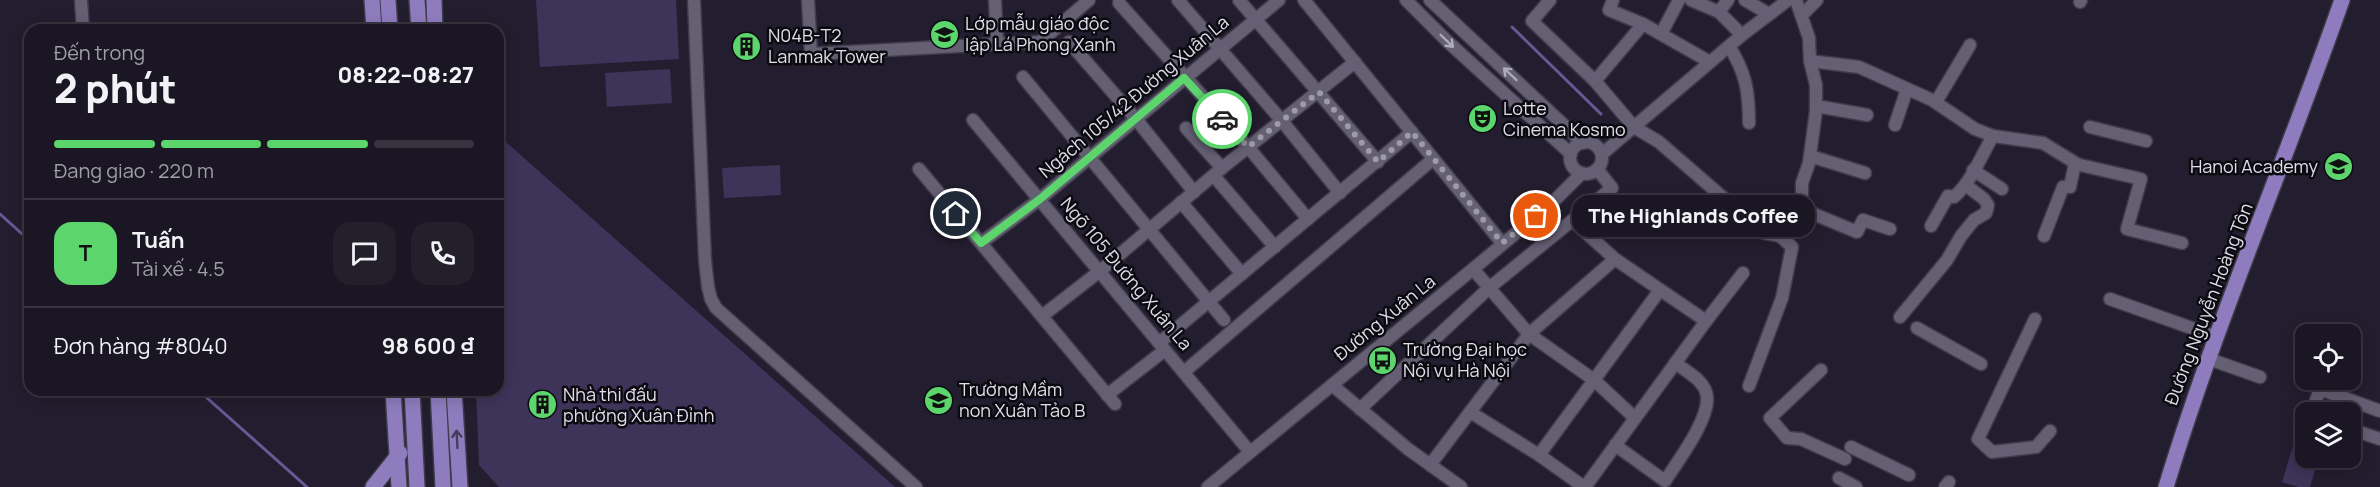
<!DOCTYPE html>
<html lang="vi">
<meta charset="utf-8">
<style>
:root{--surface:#1a1623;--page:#231f2b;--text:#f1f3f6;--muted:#9f9fa6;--line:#383541;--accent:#5cd56d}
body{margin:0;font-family:Manrope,sans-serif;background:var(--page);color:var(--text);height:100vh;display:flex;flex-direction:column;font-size:22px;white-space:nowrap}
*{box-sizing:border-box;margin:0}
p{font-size:20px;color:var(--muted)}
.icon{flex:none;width:33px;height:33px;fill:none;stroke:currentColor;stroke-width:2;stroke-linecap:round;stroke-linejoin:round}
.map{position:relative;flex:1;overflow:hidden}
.sheet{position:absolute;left:24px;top:24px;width:480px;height:372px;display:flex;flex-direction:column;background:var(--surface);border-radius:18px;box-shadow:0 3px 15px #0003,0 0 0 2px var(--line)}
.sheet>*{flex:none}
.fabs{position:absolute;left:2295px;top:324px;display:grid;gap:12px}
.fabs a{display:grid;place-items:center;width:66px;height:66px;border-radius:12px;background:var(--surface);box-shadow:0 3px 15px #0003,0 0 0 2px var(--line);font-size:30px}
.pin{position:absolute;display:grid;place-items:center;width:51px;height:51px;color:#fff;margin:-26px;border:3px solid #fff;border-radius:50%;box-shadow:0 2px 6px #0007}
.courier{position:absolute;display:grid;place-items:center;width:60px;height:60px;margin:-30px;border:4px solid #5cd56d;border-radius:50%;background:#fff;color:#222;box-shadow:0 2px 8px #0007}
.bubble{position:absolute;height:42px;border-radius:18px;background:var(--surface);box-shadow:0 3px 15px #0003,0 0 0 2px var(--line);font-size:20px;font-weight:800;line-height:42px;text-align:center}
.summary em{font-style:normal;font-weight:800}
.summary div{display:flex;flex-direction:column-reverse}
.summary{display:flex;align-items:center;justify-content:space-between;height:102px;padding:0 30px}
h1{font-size:39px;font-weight:800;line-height:45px}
.bar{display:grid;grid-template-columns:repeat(4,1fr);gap:9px 6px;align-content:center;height:72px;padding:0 30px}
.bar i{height:8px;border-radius:4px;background:var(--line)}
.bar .current{background:var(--accent)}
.bar p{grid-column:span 4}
.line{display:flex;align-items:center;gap:15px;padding:0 30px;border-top:2px solid var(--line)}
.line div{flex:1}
.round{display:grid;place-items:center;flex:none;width:63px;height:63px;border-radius:18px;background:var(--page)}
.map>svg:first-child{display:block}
.green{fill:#3e3359}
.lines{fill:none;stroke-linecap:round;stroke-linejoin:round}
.stream{stroke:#6a5796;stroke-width:3}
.minor-casing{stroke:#3f3b49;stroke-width:15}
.major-casing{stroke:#3f3b49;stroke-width:18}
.minor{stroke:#645f73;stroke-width:12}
.major{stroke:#8f7cbf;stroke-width:15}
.oneway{stroke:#aeabba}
.oneway2{stroke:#473d5f}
.done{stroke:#9e9ba8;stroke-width:6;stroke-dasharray:0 10.8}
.route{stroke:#5cd56d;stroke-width:8}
.labels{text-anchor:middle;stroke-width:5;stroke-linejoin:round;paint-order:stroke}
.poi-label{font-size:18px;fill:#e0dee9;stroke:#0c0a11;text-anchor:start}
.street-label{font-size:18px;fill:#e0dee9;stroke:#0c0a11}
</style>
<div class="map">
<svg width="2380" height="487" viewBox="0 0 2380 487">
<rect width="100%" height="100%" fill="#231e2f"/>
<g class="green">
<path d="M536,0H676L679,59L540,67Z"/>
<path d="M670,69L672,103L607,107L605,73Z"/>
<path d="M498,135L895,487H499L479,465L476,390H498Z"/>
<path d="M780,165L781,195L724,198L722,168Z"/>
<path d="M2297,433L2305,436L2306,458H2319L2310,487H2298L2282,482Z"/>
</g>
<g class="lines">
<g class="stream">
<path d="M1512,27L1601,114"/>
<path d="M0,214L30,241"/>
<path d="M198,390L307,487"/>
</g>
<defs>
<g id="minor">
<path d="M81,0L83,30"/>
<path d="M694,0L705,260L708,287L711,299L716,308L916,487"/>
<path d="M808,0L811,54L997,44"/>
<path d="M995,0L997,44L1040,42L1089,0"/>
<path d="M1178,0L1282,121L1340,193"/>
<path d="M1239,0L1378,162"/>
<path d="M1304,0L1502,243"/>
<path d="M1406,0L1448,42L1571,154"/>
<path d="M1430,0L1583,143"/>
<path d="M1550,0L1532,21L1595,81L1634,127L1659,142L1764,233L1780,236"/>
<path d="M1613,0L1609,10L1643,24L1710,62"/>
<path d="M1691,0L1719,12L1742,35"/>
<path d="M1745,0L1769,14"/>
<path d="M2080,2L2081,0"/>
<path d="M1119,3L1248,147L1308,219"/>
<path d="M1719,12L1728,0"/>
<path d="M1802,15L1817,0"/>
<path d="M1661,34L1679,0"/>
<path d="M1069,42L1136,119L1194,192"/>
<path d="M1729,46C1746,73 1749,92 1749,123"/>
<path d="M1810,61L1859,67L1932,100L1975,129L1993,136L2043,143L2077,164"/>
<path d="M1023,77L1224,320"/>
<path d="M1595,81L1643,24"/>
<path d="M1936,102L1970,45"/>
<path d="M1816,106L1867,115"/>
<path d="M973,120L1250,452"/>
<path d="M1895,125L1907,89"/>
<path d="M2090,127L2146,141"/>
<path d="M1186,128L1222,168"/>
<circle cx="1586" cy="158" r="16"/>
<path d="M1602,154L1742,35L1788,0"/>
<path d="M1810,156L1865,173"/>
<path d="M2080,165L2141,179L2127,229L2182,243"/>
<path d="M919,169L1115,404"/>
<path d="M1973,170L2002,189"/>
<path d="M1214,176L1275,247"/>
<path d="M1181,202L1242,274"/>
<path d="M1797,207L1857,232L1863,220L1890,229"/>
<path d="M1573,221L1615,259L1706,321"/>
<path d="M1931,226L1948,196L1954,197C1972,181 1981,156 1993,136"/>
<path d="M1780,236L1786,234L1802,194V183L1809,163L1816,111V85L1810,61L1809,38L1796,0"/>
<path d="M2044,236L2063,187H2070L2075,163"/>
<path d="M981,243L1040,199L1279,0"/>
<path d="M1473,269L1529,334L1594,380L1635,418"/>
<path d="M2110,299L2217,337"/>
<path d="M1042,316L1100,271L1222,168L1355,62"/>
<path d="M1900,317L1947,260L1961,236L1974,220L1986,213L1988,205L1984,199L1967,186"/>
<path d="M2035,319L1978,439L1992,452L2036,447L2050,431"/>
<path d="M1917,328L1981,364"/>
<path d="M1159,343L1412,132"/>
<path d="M2209,359L2260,377"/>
<path d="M1821,370L1770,418L1787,438L1801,439L1845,459"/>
<path d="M1184,372L1433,159"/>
<path d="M1332,385L1408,449L1461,487"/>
<path d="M1749,386L1782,298L1792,247L1780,236"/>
<path d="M1107,395L1165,350"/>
<path d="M1360,409L1489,288L1612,188L1597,169"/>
<path d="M1470,412L1539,455L1584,487"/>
<path d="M2312,412L2320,389L2380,411"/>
<path d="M2350,429L2380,439"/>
<path d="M1615,445L1665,481C1678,461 1709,420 1707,397C1706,381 1686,371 1675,363"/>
<path d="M1851,447L1909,475"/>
<path d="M1539,455L1660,290"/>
<path d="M1430,465L1529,334L1615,259"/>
<path d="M1839,478L1856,487"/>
<path d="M1208,487L1473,269L1553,202L1582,173"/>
<path d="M1585,487L1706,321L1743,273"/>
<path d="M1945,487L1949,482"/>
</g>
<g id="major">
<path d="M372,0L374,30"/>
<path d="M388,0L390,30"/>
<path d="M417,0L419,30"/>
<path d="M434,0L435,30"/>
<path d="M393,390L399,487"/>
<path d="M412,390L417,487"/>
<path d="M438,390L443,487"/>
<path d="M454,390L460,487"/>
<path d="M373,487L400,453"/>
<path d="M2166,487C2216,322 2285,163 2342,0"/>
</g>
</defs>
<use href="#minor" class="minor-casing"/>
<use href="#major" class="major-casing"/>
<use href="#minor" class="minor"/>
<use href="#major" class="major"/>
</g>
<defs><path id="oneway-shaft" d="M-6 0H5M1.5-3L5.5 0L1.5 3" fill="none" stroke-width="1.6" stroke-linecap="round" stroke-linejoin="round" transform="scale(1.5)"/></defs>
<g class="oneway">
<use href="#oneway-shaft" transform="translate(1447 41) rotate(44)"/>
<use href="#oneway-shaft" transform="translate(1510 74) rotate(-137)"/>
</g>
<use class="oneway2" href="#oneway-shaft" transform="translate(457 439) rotate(-93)"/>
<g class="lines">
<path class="done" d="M1222,119L1248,147L1319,92L1378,162L1412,132L1502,243L1536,216"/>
<path class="route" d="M956,214L981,243L1040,199L1184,78L1222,119"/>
</g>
<defs>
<symbol id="school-disc" viewBox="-11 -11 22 22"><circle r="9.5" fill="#5cd56d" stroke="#0c0a11"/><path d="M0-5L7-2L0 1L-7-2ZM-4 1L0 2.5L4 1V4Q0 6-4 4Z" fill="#111"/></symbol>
<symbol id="building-disc" viewBox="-11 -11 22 22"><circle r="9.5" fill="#5cd56d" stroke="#0c0a11"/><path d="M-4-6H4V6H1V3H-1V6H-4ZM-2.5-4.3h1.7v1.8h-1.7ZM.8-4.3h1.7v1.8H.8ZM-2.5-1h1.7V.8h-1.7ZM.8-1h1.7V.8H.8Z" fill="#111"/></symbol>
<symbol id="theatre-disc" viewBox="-11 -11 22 22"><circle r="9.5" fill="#5cd56d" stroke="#0c0a11"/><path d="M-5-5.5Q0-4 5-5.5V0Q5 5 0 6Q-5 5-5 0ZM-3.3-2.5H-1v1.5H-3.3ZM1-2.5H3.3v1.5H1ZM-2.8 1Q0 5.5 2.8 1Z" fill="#111"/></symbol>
<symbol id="bus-disc" viewBox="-11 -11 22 22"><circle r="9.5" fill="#5cd56d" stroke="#0c0a11"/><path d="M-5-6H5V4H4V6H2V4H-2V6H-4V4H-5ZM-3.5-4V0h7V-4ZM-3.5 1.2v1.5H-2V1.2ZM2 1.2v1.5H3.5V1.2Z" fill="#111"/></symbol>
</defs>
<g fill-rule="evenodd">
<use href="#school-disc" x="928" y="18" width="33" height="33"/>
<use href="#building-disc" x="730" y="30" width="33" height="33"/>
<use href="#theatre-disc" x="1466" y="102" width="33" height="33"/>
<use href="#school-disc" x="2322" y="150" width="33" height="33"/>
<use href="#bus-disc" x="1366" y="344" width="33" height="33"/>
<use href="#school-disc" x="922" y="384" width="33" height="33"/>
<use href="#building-disc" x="526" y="388" width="33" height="33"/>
</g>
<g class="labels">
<g class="poi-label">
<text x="965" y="30">Lớp mẫu giáo độc<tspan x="965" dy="21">lập Lá Phong Xanh</tspan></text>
<text x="768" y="42">N04B-T2<tspan x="768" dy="21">Lanmak Tower</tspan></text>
<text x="1503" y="115">Lotte<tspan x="1503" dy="21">Cinema Kosmo</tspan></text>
<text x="2318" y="173" text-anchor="end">Hanoi Academy</text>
<text x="1403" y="356">Trường Đại học<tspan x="1403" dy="21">Nội vụ Hà Nội</tspan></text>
<text x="959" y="396">Trường Mầm<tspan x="959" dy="21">non Xuân Tảo B</tspan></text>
<text x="563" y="401">Nhà thi đấu<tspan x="563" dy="21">phường Xuân Đỉnh</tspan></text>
</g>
<g class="street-label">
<text transform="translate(1134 97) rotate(-40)" y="6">Ngách 105/42 Đường Xuân La</text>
<text transform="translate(1126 274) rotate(50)" y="6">Ngõ 105 Đường Xuân La</text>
<text transform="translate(2209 304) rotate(-69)" y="6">Đường Nguyễn Hoàng Tôn</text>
<text transform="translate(1385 318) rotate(-39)" y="6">Đường Xuân La</text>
</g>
</g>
</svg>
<div class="fabs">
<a><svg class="icon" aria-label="locate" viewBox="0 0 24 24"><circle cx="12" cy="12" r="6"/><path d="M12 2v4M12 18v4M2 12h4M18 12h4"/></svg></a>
<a><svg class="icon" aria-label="layers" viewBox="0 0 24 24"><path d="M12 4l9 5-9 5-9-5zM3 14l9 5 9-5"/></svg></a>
</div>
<div class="pin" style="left:1536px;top:216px;background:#ea580c"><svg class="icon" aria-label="bag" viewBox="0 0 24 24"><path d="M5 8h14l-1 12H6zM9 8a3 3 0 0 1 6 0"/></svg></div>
<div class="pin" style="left:956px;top:214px;background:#1f2937"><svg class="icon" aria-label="home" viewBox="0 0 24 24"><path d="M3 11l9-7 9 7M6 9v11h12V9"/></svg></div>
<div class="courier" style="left:1222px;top:119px"><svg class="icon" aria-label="car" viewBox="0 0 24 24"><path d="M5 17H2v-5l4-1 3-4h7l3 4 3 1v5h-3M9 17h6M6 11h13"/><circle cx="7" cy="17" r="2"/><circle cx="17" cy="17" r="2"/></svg></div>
<div class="bubble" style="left:1572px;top:195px;width:243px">The Highlands Coffee</div>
<section class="sheet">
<div class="summary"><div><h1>2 phút</h1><p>Đến trong</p></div><em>08:22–08:27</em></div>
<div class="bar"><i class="current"></i><i class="current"></i><i class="current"></i><i></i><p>Đang giao · 220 m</p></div>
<div class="line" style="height:108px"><b class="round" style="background:var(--accent);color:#111">T</b><div><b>Tuấn</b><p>Tài xế · 4.5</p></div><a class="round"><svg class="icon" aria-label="chat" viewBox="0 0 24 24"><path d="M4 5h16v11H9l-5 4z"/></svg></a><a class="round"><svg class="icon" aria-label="phone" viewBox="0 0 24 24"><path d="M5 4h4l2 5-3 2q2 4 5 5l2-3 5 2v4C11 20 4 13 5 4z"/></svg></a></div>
<div class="line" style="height:78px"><div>Đơn hàng #8040</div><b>98 600 ₫</b></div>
</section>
</div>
